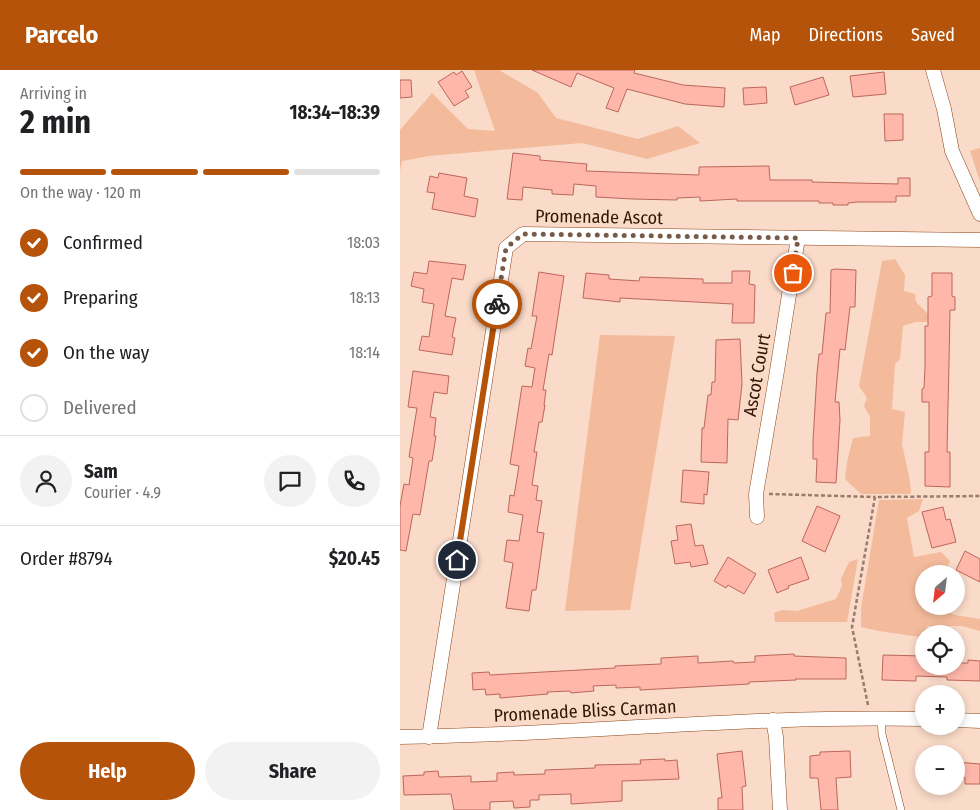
<!DOCTYPE html>
<meta charset="utf-8">
<style>
:root{--surface:#fff;--page:#f2f2f2;--text:#202124;--muted:#757577;--line:#e0e0e0;--accent:#b45309}
body{margin:0;font-family:"Fira Sans Condensed",sans-serif;background:var(--page);color:var(--text);height:100vh;display:flex;flex-direction:column;font-size:19px;white-space:nowrap}
*{box-sizing:border-box;margin:0}
p{font-size:16px;color:var(--muted)}
.icon{flex:none;width:28px;height:28px;fill:none;stroke:currentColor;stroke-width:2;stroke-linecap:round;stroke-linejoin:round}
.map{position:relative;flex:1;overflow:hidden}
.details{display:flex;flex-direction:column;background:var(--surface);width:400px}
.details>*{flex:none}
.needle{width:32px;rotate:208deg}
.controls{position:absolute;left:515px;top:495px;display:grid;gap:10px}
.controls a{display:grid;place-items:center;width:50px;height:50px;border-radius:50%;background:var(--surface);box-shadow:0 2px 8px #0003;font-size:25px}
.pin{position:absolute;display:grid;place-items:center;width:42px;height:42px;color:#fff;margin:-21px;border:2px solid #fff;border-radius:50%;box-shadow:0 1px 5px #0007}
.courier{position:absolute;display:grid;place-items:center;width:50px;height:50px;margin:-25px;border:4px solid #b45309;border-radius:50%;background:#fff;color:#222;box-shadow:0 1px 6px #0007}
.head em{font-style:normal;font-weight:700}
.head div{display:flex;flex-direction:column-reverse}
.head{display:flex;align-items:center;justify-content:space-between;height:85px;padding:0 20px}
h1{font-size:32px;font-weight:700;line-height:38px}
.bar{display:grid;grid-template-columns:repeat(4,1fr);gap:8px 5px;align-content:center;height:60px;padding:0 20px}
.bar i{height:6px;border-radius:4px;background:var(--line)}
.bar .on{background:var(--accent)}
.bar p{grid-column:span 4}
.line{display:flex;align-items:center;gap:12px;padding:0 20px;border-top:1px solid var(--line)}
.line div{flex:1}
.round{display:grid;place-items:center;flex:none;width:52px;height:52px;border-radius:26px;background:var(--page)}
ol{padding:0 20px;list-style:none}
li{display:flex;align-items:center;gap:15px;height:55px}
li p{margin-inline-start:auto}
li .icon{padding:5px;border-radius:50%;background:var(--accent);color:#fff;stroke-width:4}
li:last-child{color:var(--muted)}
li i{width:28px;height:28px;border:2px solid var(--line);border-radius:50%}
.primary-button{display:flex;gap:10px;margin-top:auto;padding:10px 20px}
.primary-button a{flex:1;height:58px;border-radius:30px;background:var(--accent);color:#fff;font-size:20px;font-weight:700;line-height:58px;text-align:center}
.primary-button a+a{background:var(--page);color:var(--text)}
header{display:flex;align-items:center;gap:30px;box-sizing:border-box;height:70px;padding:0 25px;background:var(--accent);color:#fff}
header strong{font-size:24px}
nav{display:flex;gap:28px;margin-inline-start:auto;font-size:18px}
main{display:flex;flex:1;min-height:0}
.map>svg:first-child{display:block}
.green{fill:#f3bb9b}
.building{fill:#ffb7aa;stroke:#ba685a}
.lines{fill:none;stroke-linecap:round;stroke-linejoin:round}
.lane-casing{stroke:#8a4619;stroke-width:8}
.street-casing{stroke:#8a4619;stroke-width:15}
.path{stroke:#9a7b6a;stroke-width:2.5;stroke-dasharray:4 2.5;stroke-linecap:butt}
.lane{stroke:#fff;stroke-width:7}
.street{stroke:#fff;stroke-width:14}
.done{stroke:#785a49;stroke-width:5;stroke-dasharray:0 9}
.route{stroke:#b45309;stroke-width:6}
.labels{text-anchor:middle;stroke-width:4;stroke-linejoin:round;paint-order:stroke}
.street-label{font-size:18px;fill:#321504;stroke:#fadac8}
</style>
<header>
<strong>Parcelo</strong>
<nav><a>Map</a><a>Directions</a><a>Saved</a></nav>
</header>
<main>
<section class="details">
<div class="head"><div><h1>2 min</h1><p>Arriving in</p></div><em>18:34–18:39</em></div>
<div class="bar"><i class="on"></i><i class="on"></i><i class="on"></i><i></i><p>On the way · 120 m</p></div>
<ol>
<li><svg class="icon" aria-label="check" viewBox="0 0 24 24"><path d="M5 12l5 5 9-10"/></svg>Confirmed<p>18:03</p></li>
<li><svg class="icon" aria-label="check" viewBox="0 0 24 24"><path d="M5 12l5 5 9-10"/></svg>Preparing<p>18:13</p></li>
<li><svg class="icon" aria-label="check" viewBox="0 0 24 24"><path d="M5 12l5 5 9-10"/></svg>On the way<p>18:14</p></li>
<li><i></i>Delivered</li>
</ol>
<div class="line" style="height:90px"><a class="round"><svg class="icon" aria-label="person" viewBox="0 0 24 24"><circle cx="12" cy="8" r="4"/><path d="M4 21q1-7 8-7t8 7"/></svg></a><div><b>Sam</b><p>Courier · 4.9</p></div><a class="round"><svg class="icon" aria-label="chat" viewBox="0 0 24 24"><path d="M4 5h16v11H9l-5 4z"/></svg></a><a class="round"><svg class="icon" aria-label="phone" viewBox="0 0 24 24"><path d="M5 4h4l2 5-3 2q2 4 5 5l2-3 5 2v4C11 20 4 13 5 4z"/></svg></a></div>
<div class="line" style="height:65px"><div>Order #8794</div><b>$20.45</b></div>
<div class="primary-button"><a>Help</a><a>Share</a></div>
</section>
<div class="map">
<svg width="580" height="740" viewBox="0 0 580 740">
<rect width="100%" height="100%" fill="#fadac8"/>
<g class="green">
<path d="M74,0H99L138,23L156,48L238,69L278,56L300,73L247,89L182,73L29,86L2,91L0,101V60L32,23L68,59L95,61Z"/>
<path d="M580,78V111L570,81Z"/>
<path d="M495,189L505,205L504,221L515,224L516,232L531,247L532,252H515L503,256L500,289L495,294L492,339L505,342L502,374L509,406L511,422L510,424H461L445,409L447,392L453,368L470,366V347L464,336L467,328L459,316L482,191Z"/>
<path d="M200,265L275,266L230,540L165,541Z"/>
<path d="M523,429L519,441L507,448L514,487L541,482L550,491L544,504H524V536H531L555,545L580,549V561L562,556H528L520,567L479,561L461,557V538L479,430Z"/>
<path d="M458,489L447,552H375L374,543L382,540L397,541L436,529L442,516L441,509L449,492Z"/>
</g>
<g class="building">
<path d="M132,0H235L234,3L283,15L325,18L324,37L285,34L227,19L218,42L206,38L214,18L177,3L171,17Z"/>
<path d="M62,1L72,17L65,21L69,27L54,36L38,12L54,2L56,5Z"/>
<path d="M484,2L486,24L453,27L450,6Z"/>
<path d="M423,7L429,25L395,35L390,17Z"/>
<path d="M0,10H11L12,27L0,28Z"/>
<path d="M366,17L367,33L344,35L343,18Z"/>
<path d="M484,44H503V70L485,71Z"/>
<path d="M113,83L140,86V90L187,94L186,101L299,105V97L369,96L370,110H412V112L498,114V108H510V126H496V132H458L448,133V135H433V133H419V131H337V129L300,131V127L277,128V130L232,129L196,127V116L174,114L173,125L152,124V120L123,117L122,130L107,129Z"/>
<path d="M39,103L67,108L64,126L78,129L75,147L32,139L35,123L27,122L30,106L38,108Z"/>
<path d="M29,191L66,195L63,210L52,208L45,246L56,248L52,267L55,268L52,285L19,280L22,266L29,267L34,234L22,232L24,219L11,216L14,202L27,204Z"/>
<path d="M435,199L456,200L455,237H450L445,280L440,279L435,332H439L440,350L436,413L416,412L417,389H413V371L417,303L419,284H422L426,243H430L431,200Z"/>
<path d="M332,201H350L349,214L355,215L354,253H332L333,234L220,228V232L183,228L186,203L209,205V209L239,211L240,207L303,209V213H332Z"/>
<path d="M139,202L164,206L152,285L149,284L143,320H146L144,335H145L142,352H139L134,382H137L132,415L138,416L136,430L142,431L137,462L144,463L136,520H132L129,541L106,538L113,493L104,491L107,470L119,471L123,445L108,442L110,425L114,426L119,396L110,394L122,316L132,317L135,298L125,296L128,278L131,279L137,246H132Z"/>
<path d="M532,203H552V226L555,227V240H550L549,292L547,382H550V417L525,416V382H529V332H522V319L524,318L525,297V256H528V227L532,226Z"/>
<path d="M340,269L342,314L338,350L328,349L327,393L301,392L302,358H304L308,325H311L312,312H315L316,270Z"/>
<path d="M13,301L49,306L47,324L34,322L30,347L36,348L34,366H36L32,391H29L20,445L13,444L6,481L0,480V436L4,414L9,415L13,388L9,387L17,338L8,337Z"/>
<path d="M283,400L309,402L307,425L304,424V434L281,432Z"/>
<path d="M417,436L440,446L425,482L402,471Z"/>
<path d="M543,437L546,450L550,449L556,472L532,478L522,442Z"/>
<path d="M291,454L295,476L303,475L308,494L291,497L290,492L275,494L271,471L278,470L276,456Z"/>
<path d="M565,481L580,489V512L556,500Z"/>
<path d="M328,487L356,504L344,524L328,515L326,518L314,511Z"/>
<path d="M401,487L409,509L388,516L389,518L377,523L368,500Z"/>
<path d="M394,584V586L446,588V609H395L396,610L349,612V614L240,620V617L216,618V615L193,616L194,621L171,623L170,621L147,622L148,624L100,628V624L86,625L85,619L73,620L72,603L89,602L90,605L215,598V596L261,594V588L298,586V593L333,591L334,593L355,592V586Z"/>
<path d="M483,585L524,586V596H556V593H568V590L580,591V611L547,610V607L516,606V611L482,610Z"/>
<path d="M342,681L346,716L342,717L343,740H318V728H322L317,684Z"/>
<path d="M450,681L451,707L436,708L438,740H421L418,708H410V686L420,685V682Z"/>
<path d="M265,689V691L277,690L279,709L222,711V731L171,734V724L139,725V730H130V737L114,738L113,731L90,732V740H54L51,724L4,725L3,706L24,705V702L38,701L39,707L71,706V712L97,711V703L114,702V705L145,704V700L195,698V695L241,694L240,690Z"/>
<path d="M556,692L580,694V714H565V708H556Z"/>
</g>
<g class="lines">
<defs>
<path id="lane" d="M481,648L482,664L501,740"/>
<g id="street">
<path d="M533,0L544,39L552,81L580,144"/>
<path d="M357,447L356,424L376,307L398,168"/>
<path d="M373,650L376,667L380,740"/>
<path d="M556,650L580,651"/>
<path d="M0,667C175,665 349,645 524,649"/>
<path d="M29,667L106,178L123,164L580,170"/>
</g>
</defs>
<use href="#lane" class="lane-casing"/>
<use href="#street" class="street-casing"/>
<g class="path">
<path d="M369,424L475,427"/>
<path d="M468,635L452,557L475,427L580,426"/>
</g>
<use href="#lane" class="lane"/>
<use href="#street" class="street"/>
</g>
<g class="lines">
<path class="done" d="M97,234L106,178L123,164L398,168L393,203"/>
<path class="route" d="M57,490L97,234"/>
</g>
<g class="labels">
<g class="street-label">
<text transform="translate(199 147) rotate(1)" y="6">Promenade Ascot</text>
<text transform="translate(357 305) rotate(-80)" y="6">Ascot Court</text>
<text transform="translate(185 641) rotate(-3)" y="6">Promenade Bliss Carman</text>
</g>
</g>
</svg>
<div class="controls">
<a><svg class="needle" viewBox="-14 -14 28 28"><path d="M0-13l5 13h-10z" fill="#e53935"/><path d="M0 13l5-13h-10z" fill="#757577"/></svg></a>
<a><svg class="icon" aria-label="locate" viewBox="0 0 24 24"><circle cx="12" cy="12" r="6"/><path d="M12 2v4M12 18v4M2 12h4M18 12h4"/></svg></a>
<a>+</a>
<a>−</a>
</div>
<div class="pin" style="left:393px;top:203px;background:#ea580c"><svg class="icon" aria-label="bag" viewBox="0 0 24 24"><path d="M5 8h14l-1 12H6zM9 8a3 3 0 0 1 6 0"/></svg></div>
<div class="pin" style="left:57px;top:490px;background:#1f2937"><svg class="icon" aria-label="home" viewBox="0 0 24 24"><path d="M3 11l9-7 9 7M6 9v11h12V9"/></svg></div>
<div class="courier" style="left:97px;top:234px"><svg class="icon" aria-label="bike" viewBox="0 0 24 24"><circle cx="6" cy="16" r="4"/><circle cx="18" cy="16" r="4"/><path d="M6 16l4-8h5l3 8M10 8l3 8H6M13 5h3"/></svg></div>
</div>
</main>
